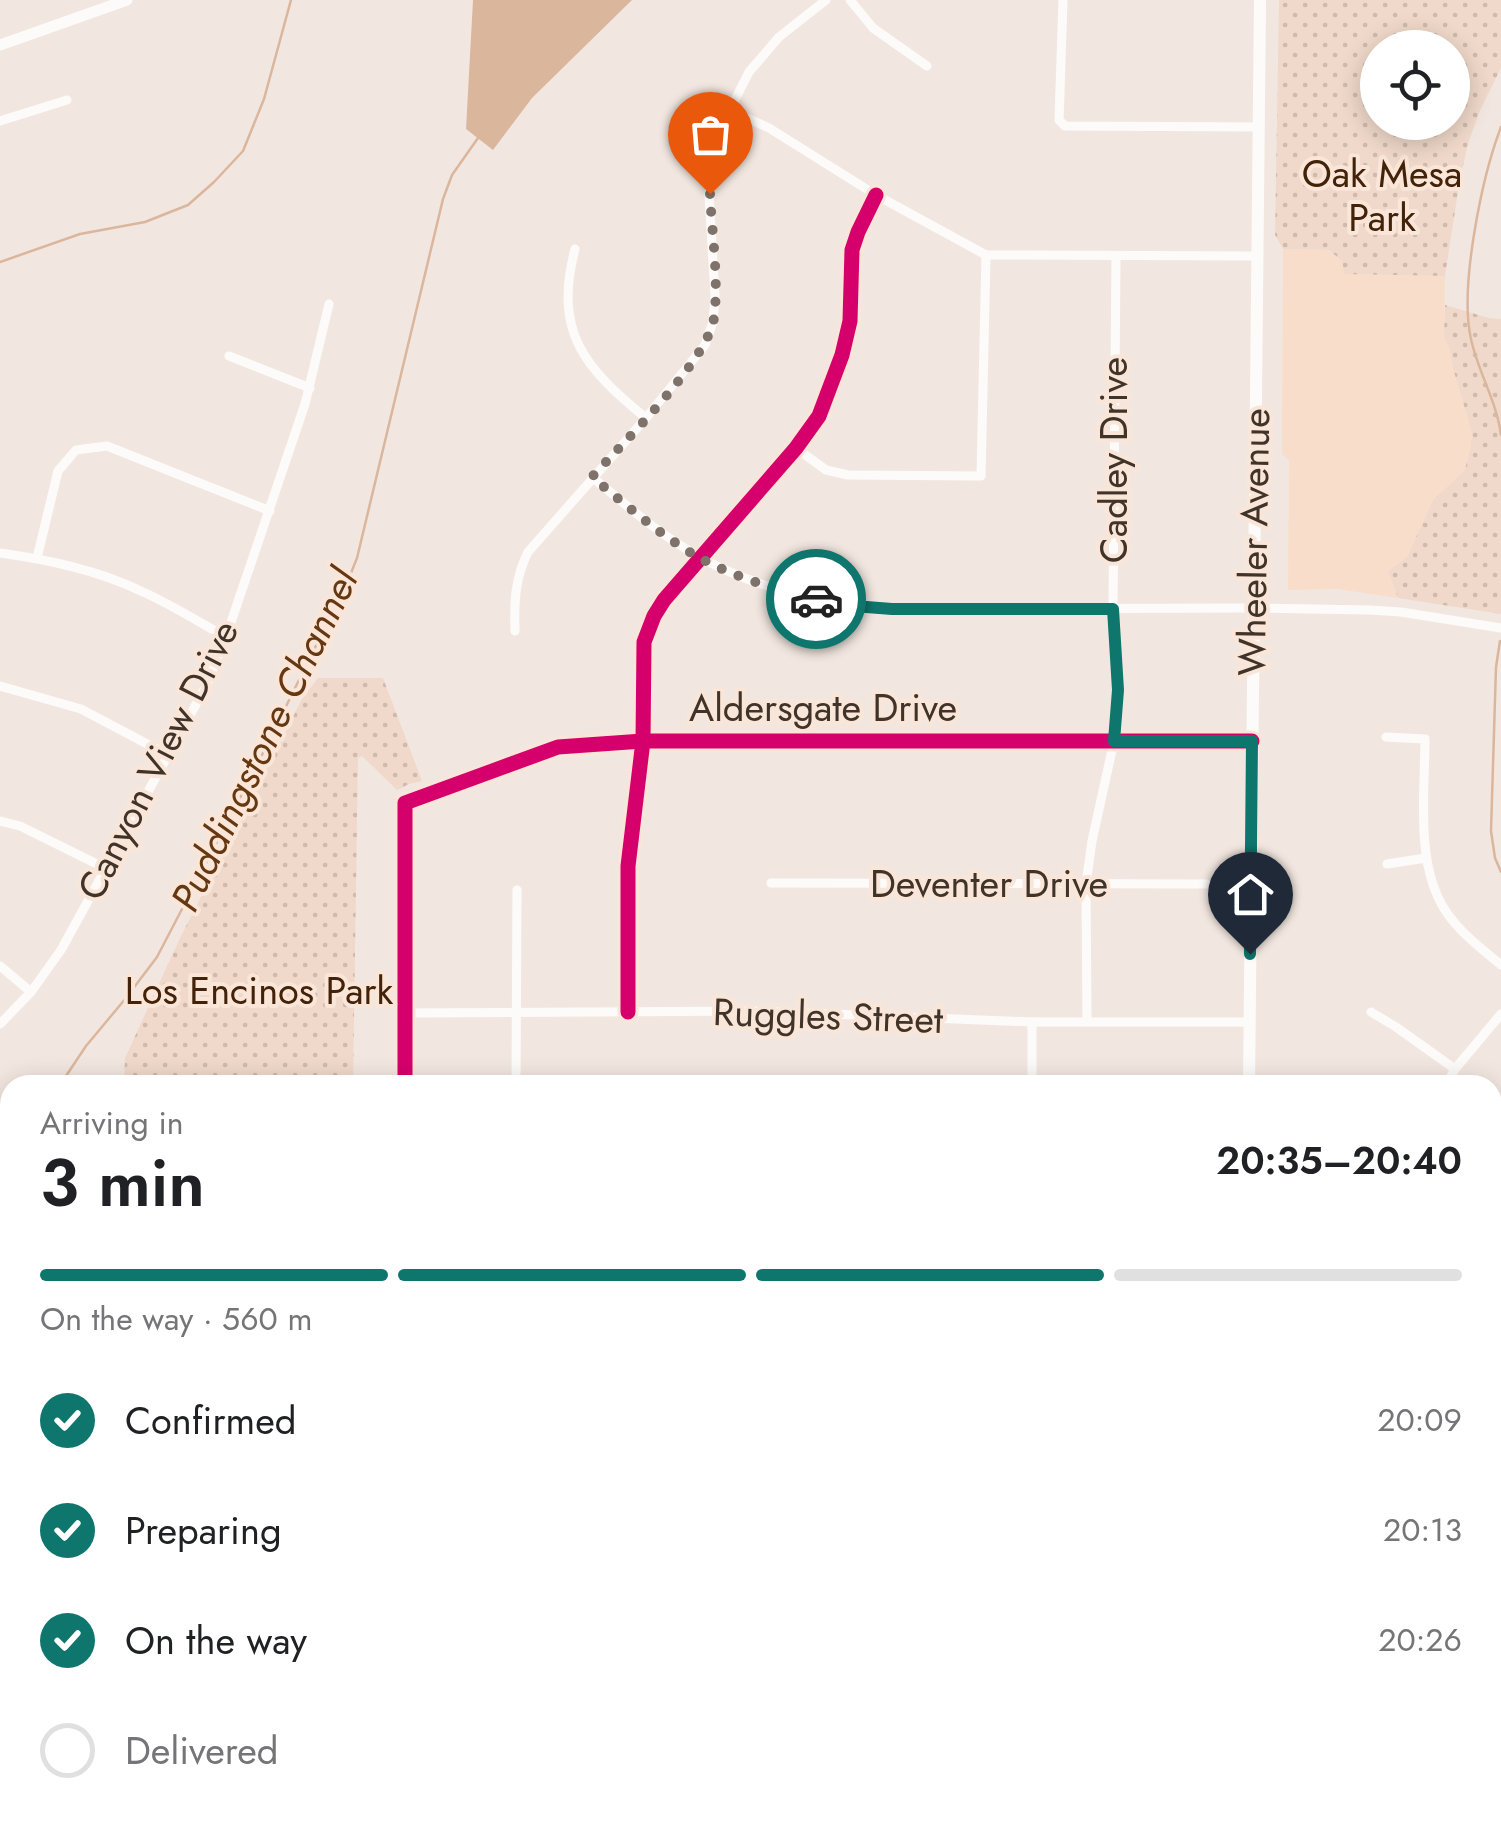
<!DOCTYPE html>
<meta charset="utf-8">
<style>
:root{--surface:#fff;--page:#f6f6f6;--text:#202124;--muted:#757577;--line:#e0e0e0;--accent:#0f766e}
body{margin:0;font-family:Jost,sans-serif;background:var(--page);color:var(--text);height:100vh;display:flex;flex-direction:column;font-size:38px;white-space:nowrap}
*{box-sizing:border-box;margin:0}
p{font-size:32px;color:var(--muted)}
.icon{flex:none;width:55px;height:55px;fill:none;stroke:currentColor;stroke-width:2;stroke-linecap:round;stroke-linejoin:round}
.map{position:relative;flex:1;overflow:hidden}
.sheet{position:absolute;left:0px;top:1075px;width:1502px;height:752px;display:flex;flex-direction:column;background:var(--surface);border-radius:30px 30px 0 0;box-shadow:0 5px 25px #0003}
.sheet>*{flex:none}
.controls{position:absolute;left:1360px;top:30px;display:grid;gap:20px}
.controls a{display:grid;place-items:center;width:110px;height:110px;border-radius:50%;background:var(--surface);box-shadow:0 5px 25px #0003;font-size:50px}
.pin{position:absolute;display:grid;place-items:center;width:85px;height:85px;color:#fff;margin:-102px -42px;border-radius:50% 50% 50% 0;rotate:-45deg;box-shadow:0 0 10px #0007}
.pin .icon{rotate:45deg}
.courier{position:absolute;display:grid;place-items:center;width:100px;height:100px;margin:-50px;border:8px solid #0f766e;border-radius:50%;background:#fff;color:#222;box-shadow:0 2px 12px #0007}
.overview em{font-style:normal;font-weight:600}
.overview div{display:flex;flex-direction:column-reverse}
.overview{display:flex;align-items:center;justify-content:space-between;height:170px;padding:0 40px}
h1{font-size:65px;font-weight:600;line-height:75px}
.bar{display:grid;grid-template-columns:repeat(4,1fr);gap:15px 10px;align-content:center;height:120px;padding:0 40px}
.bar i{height:12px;border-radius:8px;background:var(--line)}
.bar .current{background:var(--accent)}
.bar p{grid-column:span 4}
ol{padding:0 40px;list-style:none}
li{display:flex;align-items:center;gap:30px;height:110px}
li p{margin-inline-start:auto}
li .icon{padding:10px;border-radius:50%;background:var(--accent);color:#fff;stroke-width:4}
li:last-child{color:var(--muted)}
li i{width:55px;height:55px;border:5px solid var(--line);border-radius:50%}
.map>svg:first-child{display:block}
.built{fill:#f8ddcb}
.park{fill:url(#park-dots);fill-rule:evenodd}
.water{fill:#dab69d}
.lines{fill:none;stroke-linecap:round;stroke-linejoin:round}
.stream{stroke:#dab69d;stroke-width:2.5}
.minor{stroke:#fdfbfa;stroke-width:9}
.tertiary{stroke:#fdfbfa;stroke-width:11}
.secondary{stroke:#fdfbfa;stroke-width:12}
.primary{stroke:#cfc8c2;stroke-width:15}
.motorway{stroke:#d2c8c1;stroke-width:18}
.cycleway-casing{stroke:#fae6d8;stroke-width:21}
.cycleway{stroke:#d6006c;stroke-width:15}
.done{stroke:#7e726a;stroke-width:10;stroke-dasharray:0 18}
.route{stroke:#0f766e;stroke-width:12}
.labels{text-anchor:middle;stroke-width:8;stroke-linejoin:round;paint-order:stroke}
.park-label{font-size:38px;fill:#422208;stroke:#fae6d8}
.street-label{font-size:38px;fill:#40332a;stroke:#fae6d8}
.water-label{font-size:40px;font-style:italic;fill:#663812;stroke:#fae6d8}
</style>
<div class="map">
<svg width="1501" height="1827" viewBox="0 0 1501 1827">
<defs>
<pattern id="park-dots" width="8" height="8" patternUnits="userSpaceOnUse" patternTransform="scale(2.5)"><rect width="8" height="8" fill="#f0d9ca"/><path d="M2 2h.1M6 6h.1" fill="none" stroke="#cfbbae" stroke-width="1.8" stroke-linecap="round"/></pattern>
</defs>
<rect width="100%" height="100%" fill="#f2e7e0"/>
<g class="built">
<path d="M1283,249L1329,250L1342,261L1345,274L1445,276L1444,337L1450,349L1452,365L1469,422L1472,435L1470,449L1465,470L1433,500L1407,557L1388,571L1398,598L1337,589L1288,590L1289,460L1282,454Z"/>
<path d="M1492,1546H1501V1776L1492,1775Z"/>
</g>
<g class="park">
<path d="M1279,0H1501V68L1480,110L1468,144L1460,179L1445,276L1344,274L1342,261L1329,250L1283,249L1275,235ZM1378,48H1452V122H1378Z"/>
<path d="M1445,305L1489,318L1501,319V614L1398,598L1388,571L1407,557L1433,500L1465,470L1470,449L1472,435L1469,422L1452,365L1450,349L1444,337Z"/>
<path d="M318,678H383L422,781L409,784L397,790L362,756L358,758L353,1085H124L125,1058L180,938L302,699Z"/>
</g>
<path class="water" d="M473,0H632L532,98L493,150L466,129Z"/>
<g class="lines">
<g class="stream">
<path d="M1501,127C1482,177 1459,287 1471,339C1478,372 1497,402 1501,435"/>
<path d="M0,262L80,234L145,222L188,205L214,182L243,151L264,99L291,0"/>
<path d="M1500,641L1496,667L1491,831L1495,858L1501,872"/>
<path d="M60,1085L86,1046L126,998L157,957L254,771L347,583L357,558L443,199L452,175L478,138"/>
<path d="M0,1164L10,1151"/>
<path d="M1492,1783L1501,1784"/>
</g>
<g class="minor">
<path d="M850,0L873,28L927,66"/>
<path d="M1063,0L1059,120L1065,126L1259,127"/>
<path d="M729,110L769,128L876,195L986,255L1256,256"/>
<path d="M0,121L67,100"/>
<path d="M575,249C553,333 585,368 646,418"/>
<path d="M229,356L310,388"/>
<path d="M796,448L826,470L848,475L981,476L986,255"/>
<path d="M592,477C626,505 660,535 698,556C757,590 825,603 892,609L1253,608L1369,610L1401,612L1501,628"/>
<path d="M0,553C49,560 98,570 143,592C172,605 199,622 226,637"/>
<path d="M37,558L58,471L76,450L107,446L270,511"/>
<path d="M515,631C514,602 515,578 528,552L646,418L705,345L713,322L715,296L709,195L719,131L749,72L779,37L826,0"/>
<path d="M0,686L81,709L168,755"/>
<path d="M1386,737L1425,739C1425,791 1415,864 1445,910C1459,932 1481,948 1501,965"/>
<path d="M0,821L20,826L105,868"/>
<path d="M1387,864L1426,858"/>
<path d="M771,883L1206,884"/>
<path d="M0,966L31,992"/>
<path d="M628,1012V866L643,741L644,642L654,616L664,600L796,448L819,416L842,355L850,321L852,250L858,232L876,195"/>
<path d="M1371,1012L1396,1027L1455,1069"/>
<path d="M406,1013L754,1011L1032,1022H1249"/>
<path d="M1087,1021L1086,884L1092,841L1114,741L1117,690L1113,609L1116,257"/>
<path d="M0,1024L31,992L61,950L206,686L226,637L305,404L329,304"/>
<path d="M405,1085V803L558,747L643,741H1252"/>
<path d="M516,1085L517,890"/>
<path d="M1032,1085V1022"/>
<path d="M1446,1085L1455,1069L1501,1014"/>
<path d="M1492,1303L1501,1296"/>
<path d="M1492,1317L1501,1340"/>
<path d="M0,1362L10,1366"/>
<path d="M1492,1392H1501"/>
</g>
<path class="tertiary" d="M0,45L127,0"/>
<path class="secondary" d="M1249,1085L1260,0"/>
<g class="primary">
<path d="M1492,1517H1501"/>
<path d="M0,1523L10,1524"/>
<path d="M1492,1532H1501"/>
<path d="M0,1806L10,1813"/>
<path d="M17,1818L35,1827"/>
</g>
<g class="motorway">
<path d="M0,1601L10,1605"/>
<path d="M0,1634L10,1646"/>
<path d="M0,1723L10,1713"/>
<path d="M0,1756H10"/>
<path d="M0,1780H10"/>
<path d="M589,1818L691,1827"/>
<path d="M712,1818L809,1827"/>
<path d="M930,1818L1057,1827"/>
<path d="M1108,1818L1248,1827"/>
<path d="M31,1827V1825"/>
</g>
<defs>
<g id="cycleway">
<path d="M628,1012V866L643,741L644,642L654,616L664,600L796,448L819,416L842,355L850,321L852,250L858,232L876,195"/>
<path d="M405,1085V803L558,747L643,741H1252"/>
</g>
</defs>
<use href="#cycleway" class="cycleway-casing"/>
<use href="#cycleway" class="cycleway"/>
</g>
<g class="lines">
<path class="done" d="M710,194C712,234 719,280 714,318C708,360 623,443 592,477C626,505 660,535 698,557C734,577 776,590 816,599"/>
<path class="route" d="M816,599L841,605L892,609H1113L1118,690L1114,741H1252L1250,954"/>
</g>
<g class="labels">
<g class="park-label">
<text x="1382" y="187">Oak Mesa<tspan x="1382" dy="44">Park</tspan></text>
<text x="259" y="1004">Los Encinos Park</text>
</g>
<g class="street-label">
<text transform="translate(1114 460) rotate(-90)" y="13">Cadley Drive</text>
<text transform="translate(1254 542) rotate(-89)" y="13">Wheeler Avenue</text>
<text x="823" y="721">Aldersgate Drive</text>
<text transform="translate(158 760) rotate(-63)" y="13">Canyon View Drive</text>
<text x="989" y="897">Deventer Drive</text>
<text transform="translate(828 1016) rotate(2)" y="13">Ruggles Street</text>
</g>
<g class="water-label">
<text transform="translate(264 740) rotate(-64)" y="14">Puddingstone Channel</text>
</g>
</g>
</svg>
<div class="controls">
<a><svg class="icon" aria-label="locate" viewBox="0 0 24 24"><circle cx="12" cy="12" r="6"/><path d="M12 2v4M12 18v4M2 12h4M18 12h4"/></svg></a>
</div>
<div class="pin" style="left:710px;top:194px;background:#ea580c"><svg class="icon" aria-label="bag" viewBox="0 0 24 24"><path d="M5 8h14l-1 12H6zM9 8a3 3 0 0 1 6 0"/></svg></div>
<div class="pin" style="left:1250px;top:954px;background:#1f2937"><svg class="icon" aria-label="home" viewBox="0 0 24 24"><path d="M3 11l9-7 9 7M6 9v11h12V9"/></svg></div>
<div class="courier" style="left:816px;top:599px"><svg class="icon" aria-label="car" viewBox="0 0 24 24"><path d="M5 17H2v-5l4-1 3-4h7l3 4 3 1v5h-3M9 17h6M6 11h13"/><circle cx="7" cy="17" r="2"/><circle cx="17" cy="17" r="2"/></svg></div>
<section class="sheet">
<div class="overview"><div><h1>3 min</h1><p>Arriving in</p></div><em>20:35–20:40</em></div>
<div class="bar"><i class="current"></i><i class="current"></i><i class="current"></i><i></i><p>On the way · 560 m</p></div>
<ol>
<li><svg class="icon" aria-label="check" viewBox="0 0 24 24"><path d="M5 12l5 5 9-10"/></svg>Confirmed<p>20:09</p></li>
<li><svg class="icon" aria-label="check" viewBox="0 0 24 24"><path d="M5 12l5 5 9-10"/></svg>Preparing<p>20:13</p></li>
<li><svg class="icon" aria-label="check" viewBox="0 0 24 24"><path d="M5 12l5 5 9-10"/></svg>On the way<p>20:26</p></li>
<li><i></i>Delivered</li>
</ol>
</section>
</div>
